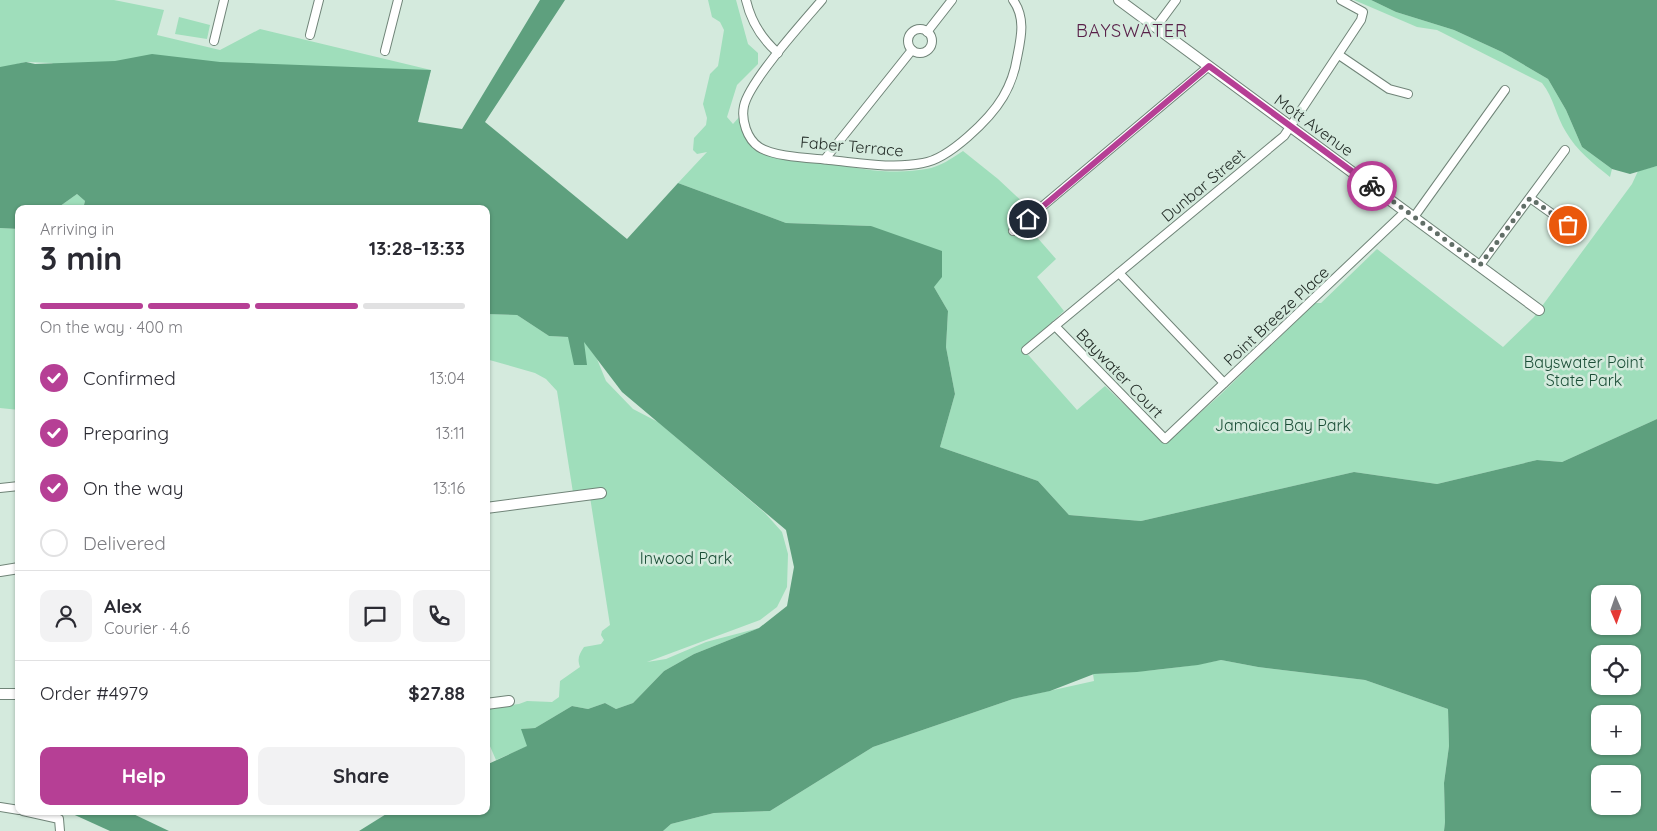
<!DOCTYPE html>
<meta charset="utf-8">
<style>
:root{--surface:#fff;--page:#f2f2f3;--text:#2b2b33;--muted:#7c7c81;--line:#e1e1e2;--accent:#b63f95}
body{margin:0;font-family:Quicksand,sans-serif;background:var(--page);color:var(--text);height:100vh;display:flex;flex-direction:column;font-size:19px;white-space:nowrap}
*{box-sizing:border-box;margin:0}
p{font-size:16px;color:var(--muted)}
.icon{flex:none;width:28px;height:28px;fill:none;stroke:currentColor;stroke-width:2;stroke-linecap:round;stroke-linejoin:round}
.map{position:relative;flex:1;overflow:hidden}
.details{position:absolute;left:15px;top:205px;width:475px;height:610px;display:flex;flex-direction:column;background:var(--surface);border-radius:10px;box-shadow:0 1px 4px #0004}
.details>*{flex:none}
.needle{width:32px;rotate:178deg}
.tools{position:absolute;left:1591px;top:585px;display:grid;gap:10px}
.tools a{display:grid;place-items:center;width:50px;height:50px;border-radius:10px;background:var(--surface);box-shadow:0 1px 4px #0004;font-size:25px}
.pin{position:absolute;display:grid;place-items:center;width:42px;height:42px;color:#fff;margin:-21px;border:2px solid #fff;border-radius:50%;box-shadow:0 1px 5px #0007}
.courier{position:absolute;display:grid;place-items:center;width:50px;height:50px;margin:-25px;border:4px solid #b63f95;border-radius:50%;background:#fff;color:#222;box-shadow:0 1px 6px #0007}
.summary em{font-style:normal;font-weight:700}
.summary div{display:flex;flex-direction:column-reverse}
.summary{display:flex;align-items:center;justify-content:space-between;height:85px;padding:0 25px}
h1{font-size:32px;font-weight:700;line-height:38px}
.bar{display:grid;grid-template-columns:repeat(4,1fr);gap:8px 5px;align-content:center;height:60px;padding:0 25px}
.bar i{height:6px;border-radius:4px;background:var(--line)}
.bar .selected{background:var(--accent)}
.bar p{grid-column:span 4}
.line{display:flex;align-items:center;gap:12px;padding:0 25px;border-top:1px solid var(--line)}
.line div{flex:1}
.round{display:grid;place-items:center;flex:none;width:52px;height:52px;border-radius:10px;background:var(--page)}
ol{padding:0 25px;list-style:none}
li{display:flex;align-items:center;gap:15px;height:55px}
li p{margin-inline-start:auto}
li .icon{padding:5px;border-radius:50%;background:var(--accent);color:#fff;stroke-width:4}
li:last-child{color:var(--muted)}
li i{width:28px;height:28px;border:2px solid var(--line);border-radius:50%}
.button{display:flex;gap:10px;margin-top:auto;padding:10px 25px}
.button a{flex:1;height:58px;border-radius:10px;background:var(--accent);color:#fff;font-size:20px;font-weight:700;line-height:58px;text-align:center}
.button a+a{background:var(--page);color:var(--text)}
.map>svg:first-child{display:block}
.green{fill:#9fdebb}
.water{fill:#5ea07e;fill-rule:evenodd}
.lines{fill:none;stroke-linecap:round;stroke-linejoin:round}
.minor-casing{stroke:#708478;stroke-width:10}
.tertiary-casing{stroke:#708478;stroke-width:12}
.minor{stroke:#fff;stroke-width:8}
.tertiary{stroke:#fff;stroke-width:10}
.done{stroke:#616e67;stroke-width:5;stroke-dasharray:0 9}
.route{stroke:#b63f95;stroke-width:6}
.labels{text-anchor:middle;stroke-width:5;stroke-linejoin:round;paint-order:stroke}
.street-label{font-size:16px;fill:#232c27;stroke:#d4eadd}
.park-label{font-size:16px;fill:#1b4e37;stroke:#d4eadd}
.neighbourhood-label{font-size:18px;letter-spacing:1px;fill:#581f48;stroke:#d4eadd}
</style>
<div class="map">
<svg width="1657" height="831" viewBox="0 0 1657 831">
<rect width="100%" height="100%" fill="#d4eadd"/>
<g class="green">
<path d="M0,0H114L164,10L157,35L220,50L260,29L431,70L418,119L69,80L52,63L26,62L0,68Z"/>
<path d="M708,0H736L748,44L758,53V64L737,85L727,117L733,124L740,116L752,144C804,156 873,179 926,169C940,167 952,158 963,151L998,179L1028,207L1008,224L1016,235L1028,227L1056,259L1037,277L1064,311L1023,349L1077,410L1105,386L1165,444L1219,396L1315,303H1321L1377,249L1503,347L1534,317L1632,184L1638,171L1657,166V419L1562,462L1537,460L1437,484L1354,472L1141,521L1069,515L1038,481L940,447L955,394L946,347L948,311L934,287L871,226L786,223L678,183L707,152L697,154L693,150L694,138L706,125L707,118L703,104L710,74L718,66L724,30L720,22L712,17Z"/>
<path d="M1354,0H1371L1396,12L1454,30L1502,52L1548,79L1566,110L1582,147L1612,169L1610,177C1595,165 1576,150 1566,132C1556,116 1554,98 1542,83L1437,30L1417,27Z"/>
<path d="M179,17L210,25L207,39L175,34Z"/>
<path d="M77,194L85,201L83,209H56Z"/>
<path d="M0,228L19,229V410L0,408Z"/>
<path d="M486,314L517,315L549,336L568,337L584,341L597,359L606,381L633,409L658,422L765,513L782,532L788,554L787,587L777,607L760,620L647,662L666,659L706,642L759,628L694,654L664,671L633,703L616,709L605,703L588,709L572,706L535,728L522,729L528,746L496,760L486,737V708L519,704L527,701L552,702L559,697L560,681L580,667C577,659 579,654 584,647L601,644L604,640L601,635L602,631L610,625L590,497L574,499L557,391L546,379L535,373L486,359Z"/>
<path d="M1221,660L1258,667L1365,680L1448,709L1449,746L1444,783L1445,822L1444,831H663L671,824L714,813L770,811L873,747L1013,699L1094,681L1093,674C1137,672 1179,669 1221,660Z"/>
</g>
<g class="water">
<path d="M540,0H565L485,122L627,239L678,183L786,223L871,226L942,251V277L934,287L948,311L946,347L955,394L940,447L1038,481L1069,515L1141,521L1354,472L1437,484L1537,460L1562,462L1657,419V831H1444L1445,822L1444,783L1449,746L1448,709L1365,680L1258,667L1221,660L1198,665L1137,672L1094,674L1050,691L1013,699L873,747L770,811L714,813L671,824L663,831H359L391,811H486V765L527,746L521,729L535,728L572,706L588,709L605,703L616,709L633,703L664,671L694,654L759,628L787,606L794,567L786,530L622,392L584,342L587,365H574L568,337L549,336L517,315L486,314V209H83L85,201L77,194L56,209H19V229L0,228V67L26,62L35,64L115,61L152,54L220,62L431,70L418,122L462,129ZM1600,594H1632V626H1600ZM1600,654H1632V686H1600ZM1600,714H1632V746H1600ZM1600,774H1632V806H1600Z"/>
<path d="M1371,0H1657V166L1630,174L1612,169L1582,147L1566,110L1548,79L1502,52L1454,30L1396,12Z"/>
<path d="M66,811H127L169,831H110Z"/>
</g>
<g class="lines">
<defs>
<g id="minor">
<path d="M746,0C751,22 762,39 778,53"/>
<path d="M822,0C803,22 749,82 744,106C741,120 747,139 759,147C774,157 811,158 829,160C860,163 892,169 923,163C949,159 990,119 1003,97C1010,85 1015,71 1017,58C1021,38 1026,18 1013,0"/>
<path d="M1156,27L1176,0"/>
<circle cx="920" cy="41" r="12"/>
<path d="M927,32L952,0"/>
<path d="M310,35L319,0"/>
<path d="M214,41L224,0"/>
<path d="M385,51L398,0"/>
<path d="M1339,55L1389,89L1408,94"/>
<path d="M825,159L912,50"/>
<path d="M1530,198L1568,225L1583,230"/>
<path d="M1414,217L1505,90"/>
<path d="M1013,231L1209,66"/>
<path d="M1480,265L1565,150"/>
<path d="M1119,273L1224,383"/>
<path d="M1055,326L1165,439L1406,211"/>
<path d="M1026,350L1284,136L1361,20L1363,12L1341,0"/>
<path d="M0,488L19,486"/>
<path d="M0,807L19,810"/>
<path d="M23,811L59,819L60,831"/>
</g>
<g id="tertiary">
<path d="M1119,0L1539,310"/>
<path d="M486,508L601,493"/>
<path d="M0,571L19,568"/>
<path d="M0,694H19"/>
<path d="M486,704L509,701"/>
</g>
</defs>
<use href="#minor" class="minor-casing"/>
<use href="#tertiary" class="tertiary-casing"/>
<use href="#minor" class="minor"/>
<use href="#tertiary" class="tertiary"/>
</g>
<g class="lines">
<path class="done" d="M1372,186L1480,265L1530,198L1568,225"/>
<path class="route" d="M1028,219L1209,66L1372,186"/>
</g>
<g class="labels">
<g class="street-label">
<text transform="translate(1314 125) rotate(36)" y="6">Mott Avenue</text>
<text transform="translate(852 146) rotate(5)" y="6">Faber Terrace</text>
<text transform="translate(1203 185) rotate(-40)" y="6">Dunbar Street</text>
<text transform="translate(1276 316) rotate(-43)" y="6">Point Breeze Place</text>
<text transform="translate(1120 373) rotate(46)" y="6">Baywater Court</text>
</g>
<g class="park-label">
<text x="1584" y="368">Bayswater Point<tspan x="1584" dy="18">State Park</tspan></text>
<text x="1283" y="431">Jamaica Bay Park</text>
<text x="686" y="564">Inwood Park</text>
</g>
<g class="neighbourhood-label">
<text x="1132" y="37">BAYSWATER</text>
</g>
</g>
</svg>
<div class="tools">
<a><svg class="needle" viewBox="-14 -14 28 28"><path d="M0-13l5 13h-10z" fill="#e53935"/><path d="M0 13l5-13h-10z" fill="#7c7c81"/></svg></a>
<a><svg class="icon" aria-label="locate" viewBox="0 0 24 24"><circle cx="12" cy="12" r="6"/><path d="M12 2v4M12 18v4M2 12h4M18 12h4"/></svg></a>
<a>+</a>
<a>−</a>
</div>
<div class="pin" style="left:1568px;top:225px;background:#ea580c"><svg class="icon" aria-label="bag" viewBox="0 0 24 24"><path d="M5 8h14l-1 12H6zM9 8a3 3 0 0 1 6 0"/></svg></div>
<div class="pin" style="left:1028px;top:219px;background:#1f2937"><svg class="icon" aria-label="home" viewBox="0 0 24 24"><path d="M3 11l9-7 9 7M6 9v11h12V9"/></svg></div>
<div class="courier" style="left:1372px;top:186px"><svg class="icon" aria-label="bike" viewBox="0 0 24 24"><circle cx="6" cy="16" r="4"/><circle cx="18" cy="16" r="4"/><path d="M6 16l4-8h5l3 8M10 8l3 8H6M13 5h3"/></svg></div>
<section class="details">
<div class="summary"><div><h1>3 min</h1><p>Arriving in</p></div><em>13:28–13:33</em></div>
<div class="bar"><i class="selected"></i><i class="selected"></i><i class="selected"></i><i></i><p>On the way · 400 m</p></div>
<ol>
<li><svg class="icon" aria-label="check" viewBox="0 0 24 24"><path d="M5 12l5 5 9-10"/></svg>Confirmed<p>13:04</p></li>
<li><svg class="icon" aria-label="check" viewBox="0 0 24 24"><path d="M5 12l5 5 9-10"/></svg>Preparing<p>13:11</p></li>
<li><svg class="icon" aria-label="check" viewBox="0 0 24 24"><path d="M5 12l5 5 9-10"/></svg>On the way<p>13:16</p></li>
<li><i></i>Delivered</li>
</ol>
<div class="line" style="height:90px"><a class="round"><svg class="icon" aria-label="person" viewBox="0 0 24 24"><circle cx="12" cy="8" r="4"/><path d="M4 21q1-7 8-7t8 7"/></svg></a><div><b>Alex</b><p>Courier · 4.6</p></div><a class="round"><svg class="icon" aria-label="chat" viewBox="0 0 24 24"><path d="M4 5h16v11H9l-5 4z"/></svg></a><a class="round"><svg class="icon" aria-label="phone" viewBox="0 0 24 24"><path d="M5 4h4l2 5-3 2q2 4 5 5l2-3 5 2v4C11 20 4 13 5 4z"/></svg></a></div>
<div class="line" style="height:65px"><div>Order #4979</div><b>$27.88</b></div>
<div class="button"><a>Help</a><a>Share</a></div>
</section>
</div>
